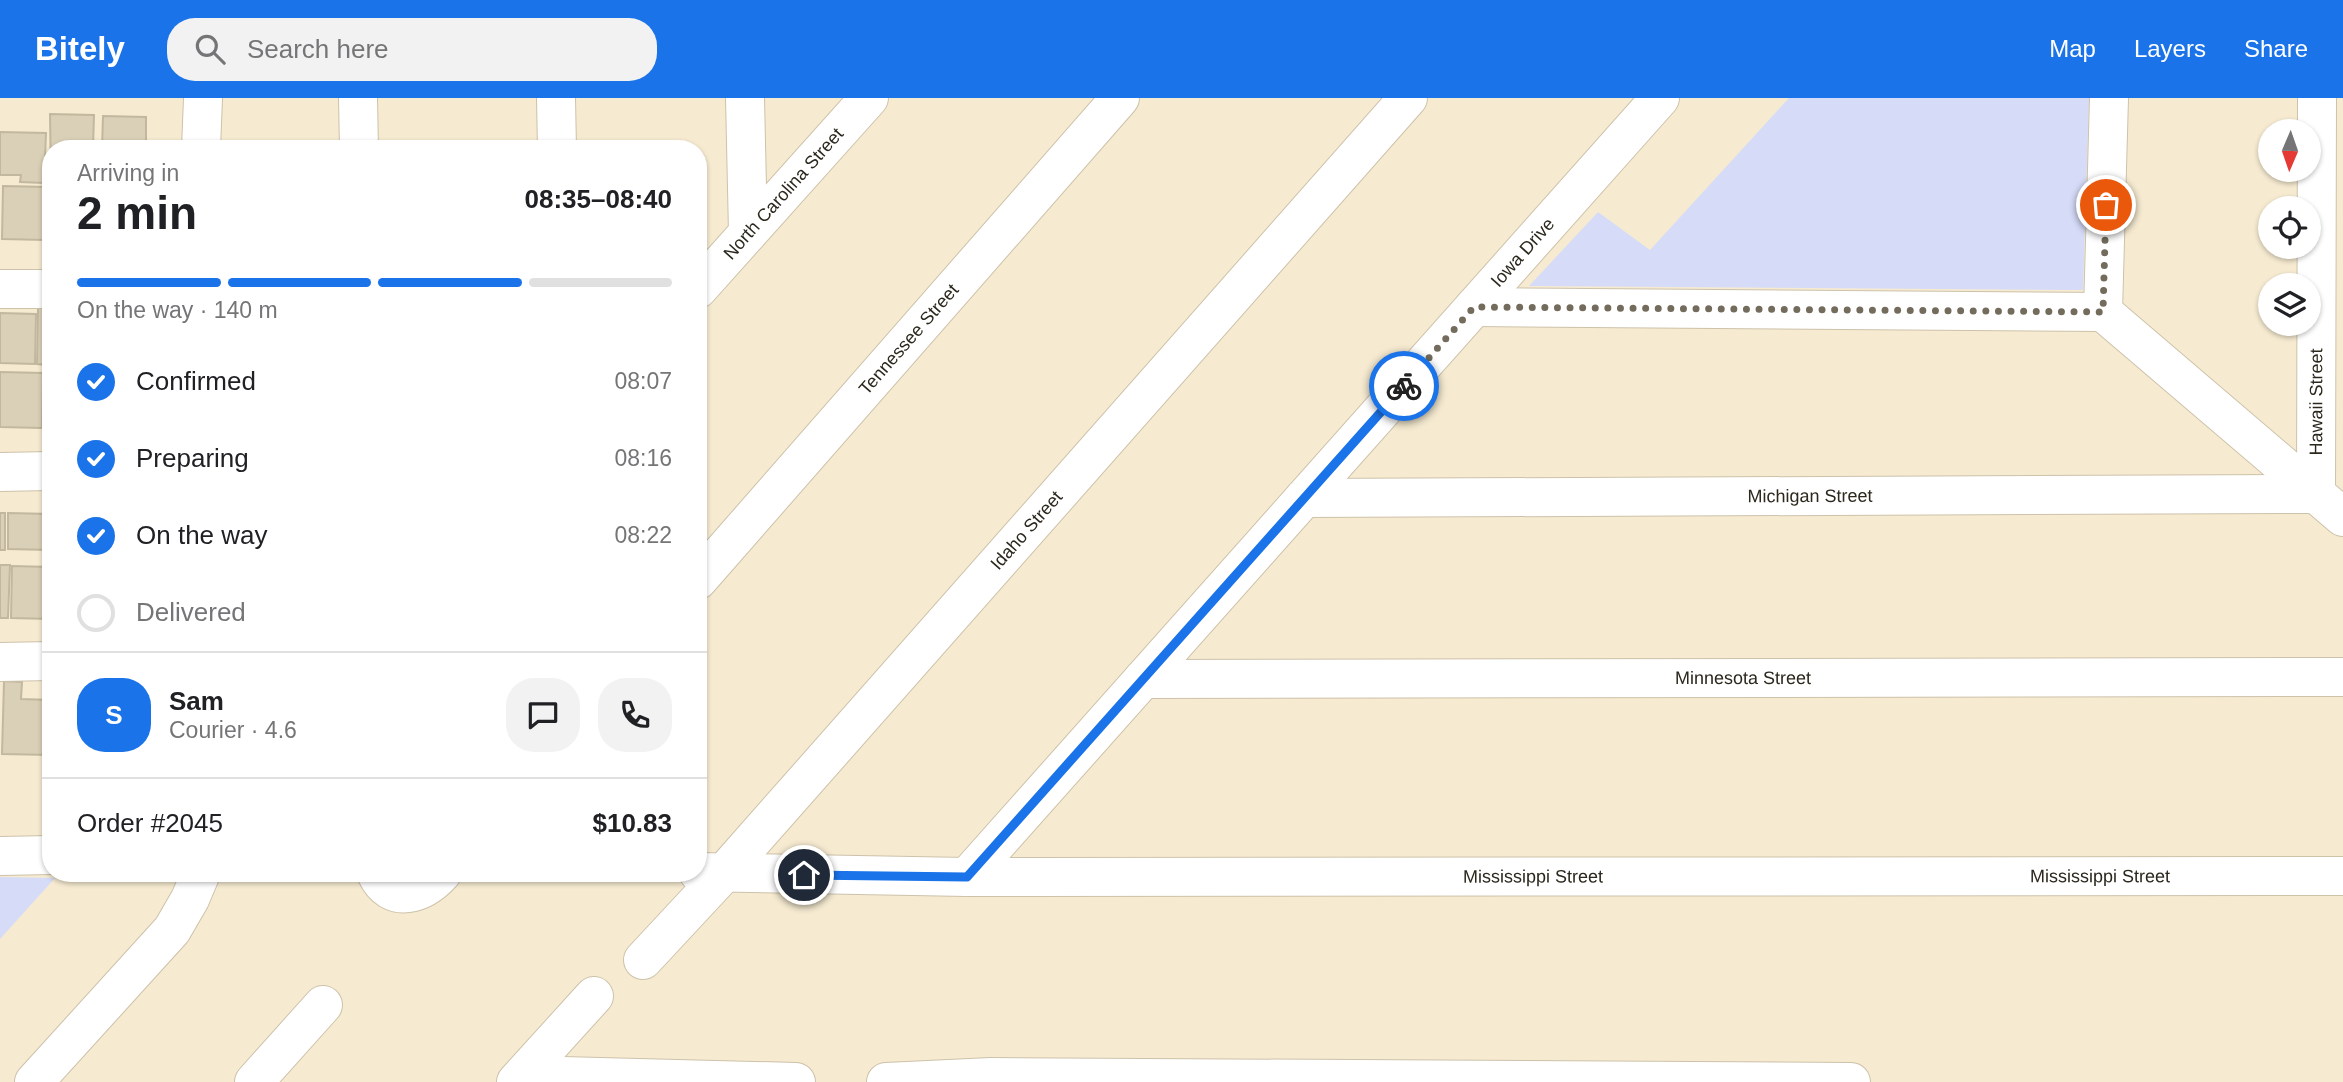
<!DOCTYPE html>
<meta charset="utf-8">
<style>
:root{--surface:#fff;--page:#f2f2f2;--text:#202124;--muted:#757577;--line:#e0e0e0;--accent:#1a73e8}
body{margin:0;font-family:Helvetica,sans-serif;background:var(--page);color:var(--text);height:100vh;display:flex;flex-direction:column;font-size:26px;white-space:nowrap}
*{box-sizing:border-box;margin:0}
p{font-size:23px;color:var(--muted)}
.icon{flex:none;width:38px;height:38px;fill:none;stroke:currentColor;stroke-width:2;stroke-linecap:round;stroke-linejoin:round}
.map{position:relative;flex:1;overflow:hidden}
.sheet{position:absolute;left:42px;top:42px;width:665px;height:742px;display:flex;flex-direction:column;background:var(--surface);border-radius:28px;box-shadow:0 2px 5px #0004}
.sheet>*{flex:none}
.needle{width:46px;rotate:182deg}
.controls{position:absolute;left:2258px;top:21px;display:grid;gap:14px}
.controls a{display:grid;place-items:center;width:63px;height:63px;border-radius:50%;background:var(--surface);box-shadow:0 2px 5px #0004;font-size:35px}
.pin{position:absolute;display:grid;place-items:center;width:60px;height:60px;color:#fff;margin:-30px;border:4px solid #fff;border-radius:50%;box-shadow:0 2px 7px #0007}
.courier{position:absolute;display:grid;place-items:center;width:70px;height:70px;margin:-35px;border:5px solid #1a73e8;border-radius:50%;background:#fff;color:#222;box-shadow:0 2px 9px #0007}
.headline em{font-style:normal;font-weight:800}
.headline div{display:flex;flex-direction:column-reverse}
.headline{display:flex;align-items:center;justify-content:space-between;height:119px;padding:0 35px}
h1{font-size:46px;font-weight:800;line-height:52px}
.bar{display:grid;grid-template-columns:repeat(4,1fr);gap:10px 7px;align-content:center;height:84px;padding:0 35px}
.bar i{height:9px;border-radius:5px;background:var(--line)}
.bar .current{background:var(--accent)}
.bar p{grid-column:span 4}
.line{display:flex;align-items:center;gap:18px;padding:0 35px;border-top:2px solid var(--line)}
.line div{flex:1}
.round{display:grid;place-items:center;flex:none;width:74px;height:74px;border-radius:28px;background:var(--page)}
ol{padding:0 35px;list-style:none}
li{display:flex;align-items:center;gap:21px;height:77px}
li p{margin-inline-start:auto}
li .icon{padding:7px;border-radius:50%;background:var(--accent);color:#fff;stroke-width:4}
li:last-child{color:var(--muted)}
li i{width:38px;height:38px;border:4px solid var(--line);border-radius:50%}
header{display:flex;align-items:center;gap:42px;box-sizing:border-box;height:98px;padding:0 35px;background:var(--accent);color:#fff}
header strong{font-size:33px}
nav{display:flex;gap:38px;margin-inline-start:auto;font-size:24px}
.search{width:490px;height:63px;background:var(--page);display:flex;align-items:center;gap:18px;box-sizing:border-box;padding:0 24px;border-radius:28px;color:var(--muted);font-size:26px}
.map>svg:first-child{display:block}
.green{fill:#d6dbf8}
.building{fill:#dad0b7;stroke:#c2b89f;stroke-width:2}
.lines{fill:none;stroke-linecap:round;stroke-linejoin:round}
.minor-casing{stroke:#cdc2aa;stroke-width:40}
.minor{stroke:#fff;stroke-width:38}
.done{stroke:#736c5d;stroke-width:7;stroke-dasharray:0 12.6}
.route{stroke:#1a73e8;stroke-width:9}
.labels{text-anchor:middle;stroke-width:5;stroke-linejoin:round;paint-order:stroke}
.street-label{font-size:18px;fill:#2c281e;stroke:#fff}
</style>
<header>
<strong>Bitely</strong>
<div class="search"><svg class="icon" aria-label="search" viewBox="0 0 24 24"><circle cx="10" cy="10" r="6"/><path d="M15 15l6 6"/></svg>Search here</div>
<nav><a>Map</a><a>Layers</a><a>Share</a></nav>
</header>
<div class="map">
<svg width="2343" height="984" viewBox="0 0 2343 984">
<rect width="100%" height="100%" fill="#f6ebd1"/>
<g class="green">
<path d="M1789,0H2089L2083,192L1529,188L1598,114L1650,152Z"/>
<path d="M0,779L55,780L0,841Z"/>
</g>
<g class="building">
<path d="M50,16L94,17L93,51H51V85Z"/>
<path d="M103,18L146,19V51H102Z"/>
<path d="M0,34L46,35L44,85L20,84L21,77H0Z"/>
<path d="M3,88L48,89L46,142L2,141Z"/>
<path d="M38,209L51,210V276H48V267L37,266Z"/>
<path d="M0,215L36,216L35,266L0,265Z"/>
<path d="M0,274L43,275L42,330L0,329Z"/>
<path d="M46,279L51,280V327H45Z"/>
<rect x="0" y="415" width="5" height="37"/>
<path d="M8,415L51,416V452L8,451Z"/>
<path d="M0,467H10L8,520H0Z"/>
<path d="M12,468L51,469V521L11,520Z"/>
<path d="M4,583L22,584L21,601L51,602V657L2,656Z"/>
</g>
<g class="lines">
<defs>
<g id="minor">
<path d="M358,0L359,51"/>
<path d="M556,0L557,51"/>
<path d="M745,0L748,135"/>
<path d="M201,51L203,0"/>
<path d="M0,191H51"/>
<path id="s1" d="M698,191L869,0"/>
<path d="M1474,209L2103,214"/>
<path d="M2103,214L2343,419"/>
<path d="M2103,214L2109,0"/>
<path d="M0,374L51,373"/>
<path id="s2" d="M1304,400L2316,396L2317,0"/>
<path id="s3" d="M698,482L1120,0"/>
<path d="M0,564L51,563"/>
<path id="s4" d="M1143,581L2343,579"/>
<path d="M0,758L51,757"/>
<path id="s5" d="M698,774L967,779L2343,778"/>
<path d="M376,775C391,808 423,796 442,775"/>
<path id="s6" d="M967,779L1660,0"/>
<path id="s7" d="M643,862L723,776L1408,0"/>
<path d="M523,977L796,984"/>
<path d="M34,984L172,832L190,801L201,775"/>
<path d="M254,984L323,907"/>
<path d="M516,984L594,898"/>
<path d="M886,984L991,979L1851,984"/>
</g>
</defs>
<use href="#minor" class="minor-casing"/>
<use href="#minor" class="minor"/>
</g>
<g class="lines">
<path class="done" d="M1404,288L1474,209L2103,214L2106,107"/>
<path class="route" d="M804,777L967,779L1404,288"/>
</g>
<g class="labels">
<g class="street-label">
<text dy="6" stroke="none"><textPath href="#s1" startOffset="128">North Carolina Street</textPath></text>
<text dy="6" stroke="none"><textPath href="#s6" startOffset="836">Iowa Drive</textPath></text>
<text dy="6" stroke="none"><textPath href="#s3" startOffset="320">Tennessee Street</textPath></text>
<text dy="6" stroke="none"><textPath href="#s2" startOffset="1104">Hawaii Street</textPath></text>
<text dy="6" stroke="none"><textPath href="#s2" startOffset="506">Michigan Street</textPath></text>
<text dy="6" stroke="none"><textPath href="#s7" startOffset="576">Idaho Street</textPath></text>
<text dy="6" stroke="none"><textPath href="#s4" startOffset="600">Minnesota Street</textPath></text>
<text dy="6" stroke="none"><textPath href="#s5" startOffset="1402">Mississippi Street</textPath></text>
<text dy="6" stroke="none"><textPath href="#s5" startOffset="835">Mississippi Street</textPath></text>
</g>
</g>
</svg>
<div class="controls">
<a><svg class="needle" viewBox="-14 -14 28 28"><path d="M0-13l5 13h-10z" fill="#e53935"/><path d="M0 13l5-13h-10z" fill="#757577"/></svg></a>
<a><svg class="icon" aria-label="locate" viewBox="0 0 24 24"><circle cx="12" cy="12" r="6"/><path d="M12 2v4M12 18v4M2 12h4M18 12h4"/></svg></a>
<a><svg class="icon" aria-label="layers" viewBox="0 0 24 24"><path d="M12 4l9 5-9 5-9-5zM3 14l9 5 9-5"/></svg></a>
</div>
<div class="pin" style="left:2106px;top:107px;background:#ea580c"><svg class="icon" aria-label="bag" viewBox="0 0 24 24"><path d="M5 8h14l-1 12H6zM9 8a3 3 0 0 1 6 0"/></svg></div>
<div class="pin" style="left:804px;top:777px;background:#1f2937"><svg class="icon" aria-label="home" viewBox="0 0 24 24"><path d="M3 11l9-7 9 7M6 9v11h12V9"/></svg></div>
<div class="courier" style="left:1404px;top:288px"><svg class="icon" aria-label="bike" viewBox="0 0 24 24"><circle cx="6" cy="16" r="4"/><circle cx="18" cy="16" r="4"/><path d="M6 16l4-8h5l3 8M10 8l3 8H6M13 5h3"/></svg></div>
<section class="sheet">
<div class="headline"><div><h1>2 min</h1><p>Arriving in</p></div><em>08:35–08:40</em></div>
<div class="bar"><i class="current"></i><i class="current"></i><i class="current"></i><i></i><p>On the way · 140 m</p></div>
<ol>
<li><svg class="icon" aria-label="check" viewBox="0 0 24 24"><path d="M5 12l5 5 9-10"/></svg>Confirmed<p>08:07</p></li>
<li><svg class="icon" aria-label="check" viewBox="0 0 24 24"><path d="M5 12l5 5 9-10"/></svg>Preparing<p>08:16</p></li>
<li><svg class="icon" aria-label="check" viewBox="0 0 24 24"><path d="M5 12l5 5 9-10"/></svg>On the way<p>08:22</p></li>
<li><i></i>Delivered</li>
</ol>
<div class="line" style="height:126px"><b class="round" style="background:var(--accent);color:#fff">S</b><div><b>Sam</b><p>Courier · 4.6</p></div><a class="round"><svg class="icon" aria-label="chat" viewBox="0 0 24 24"><path d="M4 5h16v11H9l-5 4z"/></svg></a><a class="round"><svg class="icon" aria-label="phone" viewBox="0 0 24 24"><path d="M5 4h4l2 5-3 2q2 4 5 5l2-3 5 2v4C11 20 4 13 5 4z"/></svg></a></div>
<div class="line" style="height:91px"><div>Order #2045</div><b>$10.83</b></div>
</section>
</div>
